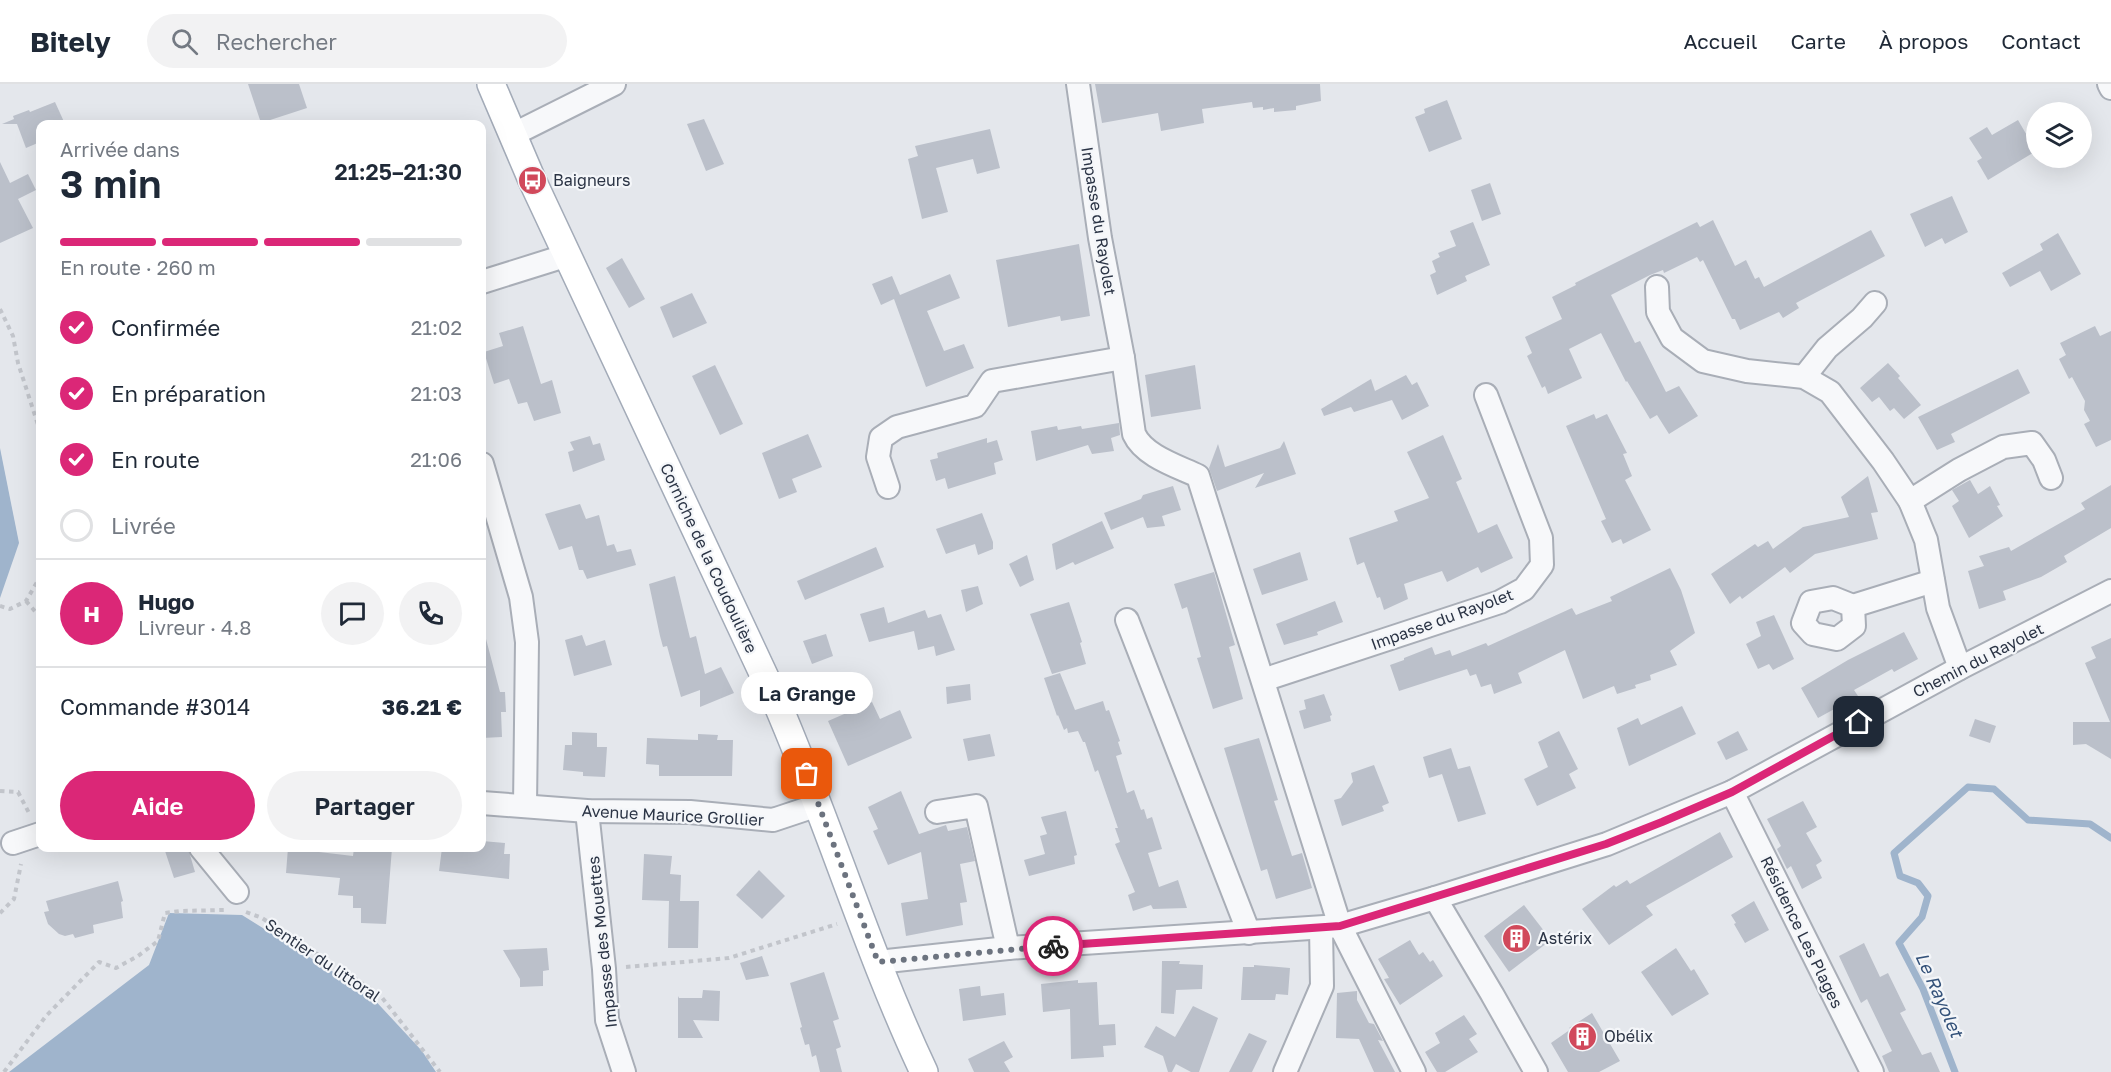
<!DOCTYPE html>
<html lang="fr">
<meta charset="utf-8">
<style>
:root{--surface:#fff;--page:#f2f2f3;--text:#1f2937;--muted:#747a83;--line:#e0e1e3;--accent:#db2777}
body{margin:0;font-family:"Golos Text",sans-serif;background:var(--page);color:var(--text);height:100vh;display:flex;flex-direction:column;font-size:22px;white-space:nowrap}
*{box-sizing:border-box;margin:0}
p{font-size:20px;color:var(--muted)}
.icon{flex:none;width:33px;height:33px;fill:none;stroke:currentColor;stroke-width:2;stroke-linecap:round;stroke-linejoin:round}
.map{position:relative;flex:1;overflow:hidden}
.details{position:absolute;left:36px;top:36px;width:450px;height:732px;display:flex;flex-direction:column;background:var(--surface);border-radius:12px;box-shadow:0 6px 24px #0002}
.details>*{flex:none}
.controls{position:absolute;left:2026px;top:18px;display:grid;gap:12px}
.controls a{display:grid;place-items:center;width:66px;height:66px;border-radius:50%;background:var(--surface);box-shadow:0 6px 24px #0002;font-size:30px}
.pin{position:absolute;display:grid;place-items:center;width:51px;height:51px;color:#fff;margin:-26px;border-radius:12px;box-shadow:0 3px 9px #0006}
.courier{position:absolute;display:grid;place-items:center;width:60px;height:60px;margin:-30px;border:4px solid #db2777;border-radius:50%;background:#fff;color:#222;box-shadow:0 2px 8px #0007}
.bubble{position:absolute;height:42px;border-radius:21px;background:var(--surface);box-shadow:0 6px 24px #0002;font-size:20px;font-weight:600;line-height:42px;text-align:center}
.headline em{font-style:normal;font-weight:600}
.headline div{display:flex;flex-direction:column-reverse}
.headline{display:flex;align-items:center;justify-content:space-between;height:102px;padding:0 24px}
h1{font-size:39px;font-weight:600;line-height:45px}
.bar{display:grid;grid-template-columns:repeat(4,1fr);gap:9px 6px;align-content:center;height:72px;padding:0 24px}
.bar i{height:8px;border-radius:4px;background:var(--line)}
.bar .active{background:var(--accent)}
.bar p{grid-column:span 4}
.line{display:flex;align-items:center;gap:15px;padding:0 24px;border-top:2px solid var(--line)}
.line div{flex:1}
.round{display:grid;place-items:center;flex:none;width:63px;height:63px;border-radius:32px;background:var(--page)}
ol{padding:0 24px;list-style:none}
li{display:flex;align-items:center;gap:18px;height:66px}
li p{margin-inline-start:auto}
li .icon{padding:6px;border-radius:50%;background:var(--accent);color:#fff;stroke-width:4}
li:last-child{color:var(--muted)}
li i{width:33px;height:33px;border:3px solid var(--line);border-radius:50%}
.primary-button{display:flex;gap:12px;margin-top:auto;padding:12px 24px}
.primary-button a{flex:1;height:69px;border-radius:36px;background:var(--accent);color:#fff;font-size:24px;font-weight:600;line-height:69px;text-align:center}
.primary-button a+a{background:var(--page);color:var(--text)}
header{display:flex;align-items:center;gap:36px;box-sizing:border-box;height:84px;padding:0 30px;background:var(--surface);border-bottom:2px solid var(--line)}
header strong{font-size:28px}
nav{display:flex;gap:33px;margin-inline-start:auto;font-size:21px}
.search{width:420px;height:54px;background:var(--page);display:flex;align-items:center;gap:15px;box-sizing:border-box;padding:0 21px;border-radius:33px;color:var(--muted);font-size:22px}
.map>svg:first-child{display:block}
.water{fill:#9fb4cc}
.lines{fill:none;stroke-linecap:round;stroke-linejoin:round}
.stream{stroke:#9fb4cc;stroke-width:7}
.building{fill:#bbc0ca}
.minor-casing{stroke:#a9aeb7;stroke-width:26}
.major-casing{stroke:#a3abb8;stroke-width:30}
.path{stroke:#c2c5cb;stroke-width:4;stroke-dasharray:4.5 4.5;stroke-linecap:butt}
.minor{stroke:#f7f8fa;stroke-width:22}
.major{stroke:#fff;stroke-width:27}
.done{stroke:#6c737f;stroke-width:6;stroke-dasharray:0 10.8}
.route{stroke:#db2777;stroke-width:8}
.labels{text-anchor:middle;stroke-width:4.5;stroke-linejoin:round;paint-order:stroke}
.poi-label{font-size:16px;fill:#2b3445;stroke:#f4f6f9;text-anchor:start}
.street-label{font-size:16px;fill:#2b3445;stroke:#f4f6f9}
.water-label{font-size:18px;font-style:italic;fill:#34527a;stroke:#f4f6f9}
</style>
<header>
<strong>Bitely</strong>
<div class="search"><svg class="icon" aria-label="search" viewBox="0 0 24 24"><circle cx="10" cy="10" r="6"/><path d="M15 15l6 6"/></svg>Rechercher</div>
<nav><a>Accueil</a><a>Carte</a><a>À propos</a><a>Contact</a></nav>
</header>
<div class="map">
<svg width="2111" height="988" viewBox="0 0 2111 988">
<rect width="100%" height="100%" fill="#e4e7ec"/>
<g class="water">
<path d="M0,364L19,459L0,514Z"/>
<path d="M169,829L242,831L370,911L422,967L436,988H9L149,881Z"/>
</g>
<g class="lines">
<path class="stream" d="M1955,988L1923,905L1899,859L1922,833L1928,812L1918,799L1900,792L1894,769L1968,703L1994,705L2028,736L2090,740L2111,754"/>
</g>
<g class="building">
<path d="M248,0H299L307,24L261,39Z"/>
<path d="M1095,0H1320L1321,17L1296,22V26L1274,28V24L1263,26V23L1253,24L1252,18L1202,25L1204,39L1161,47L1158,29L1102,39Z"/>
<path d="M1447,16L1462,55L1429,68L1415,33L1425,29L1424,25Z"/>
<path d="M55,18L65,40H40V58L26,64L17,40H2L14,35L13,32L29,26L30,28Z"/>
<path d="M704,35L724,80L706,87L687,40Z"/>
<path d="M2018,36L2036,67L1988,96L1977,77L1982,74L1969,54L1987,43L1992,51Z"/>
<path d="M990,45L1000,84L977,90L973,75L936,84L948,128L922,135L908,75L918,72L915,62Z"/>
<path d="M0,78L10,99L28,90L36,106L18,115L33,144L0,159Z"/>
<path d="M1490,99L1501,130L1482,137L1471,106Z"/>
<path d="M1952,112L1968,148L1945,160L1942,154L1925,163L1910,130Z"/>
<path d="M1713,136L1735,182L1746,176L1755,195L1759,193L1764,203L1871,146L1885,172L1796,219L1799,224L1783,234L1779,228L1740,246L1735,235H1732L1703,176L1700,178L1697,173L1664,189L1663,186L1650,191L1611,211L1635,259L1640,257L1666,308L1679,302L1698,332L1669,350L1657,331L1650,335L1627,297L1626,298L1601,249L1569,265L1582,294L1548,310L1545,302L1542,304L1527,272L1532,269L1525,253L1562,235L1552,213L1576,201L1575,199L1697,138L1700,143Z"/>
<path d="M1473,138L1490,181L1465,192L1467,197L1437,211L1430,191L1436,188L1432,177L1440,173L1438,169L1456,162L1450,147Z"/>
<path d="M2058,149L2081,190L2051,207L2040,187L2010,203L2002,189L2043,166L2040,160Z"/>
<path d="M1079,160L1090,232L1061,237L1060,232L1008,243L996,176Z"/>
<path d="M622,174L645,215L629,224L606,184Z"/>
<path d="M950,190L960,214L927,227L944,267L964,260L974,284L926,303L894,215L881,221L872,200L892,192L900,211Z"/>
<path d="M692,209L707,239L673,254L660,223Z"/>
<path d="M523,242L541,300L552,296L561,329L534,337L527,318L518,320L509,295L494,300L484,268L503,262L499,249Z"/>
<path d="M2095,242L2100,252L2111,247V356L2096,363L2084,340L2090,337L2084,326L2085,317L2072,293L2069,295L2059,275L2066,271L2060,259Z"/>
<path d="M1888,279L1900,292L1898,294L1921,321L1904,335L1894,324L1890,327L1879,313L1872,318L1860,304Z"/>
<path d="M715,281L743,340L720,351L692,292Z"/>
<path d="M1195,281L1201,325L1151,333L1145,291Z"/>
<path d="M2018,285L2030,309L1951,350L1955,358L1937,366L1918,333Z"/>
<path d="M1406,291L1412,301L1417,298L1429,322L1402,336L1392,316L1354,328L1351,323L1324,332L1321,325L1371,295L1375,307Z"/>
<path d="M1594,330L1596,335L1607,330L1627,369L1623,370L1632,392L1625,396L1651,446L1623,460L1621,455L1612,459L1601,437L1606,435L1566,342Z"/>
<path d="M1119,339L1120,351L1111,354L1114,367L1092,370L1088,361L1036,377L1031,347L1057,342L1058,346L1081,342L1082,345Z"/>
<path d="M808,350L822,383L792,395L797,408L779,415L762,369Z"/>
<path d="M1443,351L1462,395L1456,398L1478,449L1497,440L1513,474L1481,489L1478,483L1447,498L1442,487L1404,500L1408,515L1384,526L1380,513L1377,514L1364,478L1357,481L1349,454L1398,437L1394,427L1429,414L1407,368Z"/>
<path d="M590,352L593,361L600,359L605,376L573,388L568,368L574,366L570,358Z"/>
<path d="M987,354V359L997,356L1003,376L994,379L996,390L948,405L945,394L936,397L930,376L938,374L937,369Z"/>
<path d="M1284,357L1296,390L1255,404L1264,389L1217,407L1209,384L1218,360L1225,383L1280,364Z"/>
<path d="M1868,392L1878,428L1871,429L1878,455L1815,470L1790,489L1785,483L1742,515L1740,512L1730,520L1711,490L1755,460L1758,463L1768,457L1773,465L1803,443L1849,433L1841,413Z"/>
<path d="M1970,396L1978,410L1990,402L2000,421L1997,422L2003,432L1969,454L1952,422L1959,417L1952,406Z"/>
<path d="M2111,401V444L2064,472L2067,478L2041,493L2003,507L2006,516L1979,525L1968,487L1984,482L1979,472L2009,463L2011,467L2085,425L2081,419Z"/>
<path d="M1173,402L1181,426L1162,432L1165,442L1147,444L1143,433L1111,446L1104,429L1141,415L1143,411Z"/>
<path d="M580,420L586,435L599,431L607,462L614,460L617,468L631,465L636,481L587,495L583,486H579L572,462L559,466L545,430Z"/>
<path d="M982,429L993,458V465L978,471L975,460L946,470L936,445Z"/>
<path d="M1102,437L1114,464L1075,481L1073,478L1056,486L1052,460Z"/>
<path d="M876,463L884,483L805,516L797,497Z"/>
<path d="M1300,468L1308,496L1262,511L1253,485Z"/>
<path d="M1027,471L1034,496L1020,503L1009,480Z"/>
<path d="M1670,484L1681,506L1695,549L1670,567L1677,581L1650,591L1651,596L1635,601L1636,604L1617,610L1614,602L1583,615L1565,566L1518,589L1522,599L1494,610L1491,600L1481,603L1476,590L1470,592L1467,585L1399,607L1390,581L1404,576V574L1432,563L1435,571L1450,566L1452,572L1486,559L1488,562L1572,524L1576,531L1612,517L1610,513Z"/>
<path d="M1214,488L1235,561L1229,563L1243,615L1213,625L1197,574L1201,573L1187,523L1182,525L1174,500Z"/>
<path d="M675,492L690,554L696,552L705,590L721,583L734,609L700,623V606L681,613L667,562L663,563L660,552L649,500Z"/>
<path d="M978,502L983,520L966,528L961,506Z"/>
<path d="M1335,517L1343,538L1317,548L1318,551L1284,561L1276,540Z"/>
<path d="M1069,518L1082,558L1080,559L1086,580L1052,590L1030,530Z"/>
<path d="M884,523L888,539L925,526L928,534L941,530L955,566L936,572L934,562L918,566L914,547L869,558L860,530Z"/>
<path d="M1774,531L1794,575L1773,586L1769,580L1758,585L1746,560L1761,552L1756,538Z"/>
<path d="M1904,548L1918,575L1894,588L1892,585L1854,606L1858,612L1818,634L1801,604L1848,576Z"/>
<path d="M826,550L833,572L812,580L803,557Z"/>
<path d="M582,551L586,562L605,556L612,581L574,592L565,556Z"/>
<path d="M2111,554V675L2086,660L2073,661V638H2110L2085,579L2096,574L2091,563Z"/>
<path d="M486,555L500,608H505L506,628H501L502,653L482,654V556Z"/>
<path d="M1060,589L1075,626L1103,617L1106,627L1109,626L1120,657L1118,658L1122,670L1116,672L1127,709L1134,706L1141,726L1144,725L1147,735L1152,733L1162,765L1148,769L1159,803L1178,796L1187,824L1153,825L1151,821L1133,827L1128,811L1135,808L1115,760L1120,758L1115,744H1118L1098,686L1095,688L1085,658H1083L1078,647L1068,649L1067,644L1064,646L1058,631L1057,632L1044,594Z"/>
<path d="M970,600L971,616L947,620L946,603Z"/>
<path d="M1324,610L1332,631L1330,632L1331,637L1304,645L1299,627L1306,625L1304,616Z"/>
<path d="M872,618L880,635L900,626L912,654L848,682L828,637Z"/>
<path d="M1682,622L1696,650L1629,682L1617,644L1638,634L1641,641Z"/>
<path d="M1975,635L1996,642L1990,659L1969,652Z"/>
<path d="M1559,647L1578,685L1569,690L1576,704L1537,722L1524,695L1548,683L1538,658Z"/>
<path d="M1738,647L1748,666L1726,676L1717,658Z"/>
<path d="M572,648L597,649V663H607L605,693L583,692V688L563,686L565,661H572Z"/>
<path d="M698,650L718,651L717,656H733L732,692H659V681L646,680L647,654L698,656Z"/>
<path d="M990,650L995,672L968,677L963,655Z"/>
<path d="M1259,654L1278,716L1274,717L1292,772L1302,769L1312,804L1276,815L1267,785L1261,787L1224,664Z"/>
<path d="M1451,664L1458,685L1470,682L1486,730L1458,738L1442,690L1429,694L1423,673Z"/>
<path d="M1374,681L1389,719L1382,722L1384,727L1342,742L1334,716L1341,714L1353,698L1351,689Z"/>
<path d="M901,707L919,750L946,741L948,747L967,743L975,777L960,780L967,818L960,819L963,841L906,852L901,819L928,815L921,768L888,781L873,747L878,745L868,723Z"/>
<path d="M1803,717L1817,743L1806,749L1822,777L1816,781L1822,794L1802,805L1791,782L1787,785L1777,765L1781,762L1767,735Z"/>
<path d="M1066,727L1077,771L1074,772L1075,780L1029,792L1024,776L1045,770L1040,752L1047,750L1041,733Z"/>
<path d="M1720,748L1733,773L1646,822L1653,831L1609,861L1582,825L1614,801L1616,803L1627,796L1630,800Z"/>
<path d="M482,757L505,759L504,770H510L509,795L439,787L442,764H482Z"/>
<path d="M164,764H188L195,788L174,794Z"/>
<path d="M288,764H320L319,768L353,772L354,764H392L386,840L361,839V824H353V812L338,811L340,794L286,789Z"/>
<path d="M644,770L672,772L670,790L681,791L680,817H699L698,864H668L669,817L642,816Z"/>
<path d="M759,786L785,812L762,835L736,811Z"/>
<path d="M118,797L123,817L121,818L123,834L93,841L94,849L75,854L73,850L65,852L59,850L48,840L44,828L49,827L46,817Z"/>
<path d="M1754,817L1769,846L1745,859L1734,840L1736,839L1731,831Z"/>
<path d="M1524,821L1551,856L1509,888L1484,852Z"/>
<path d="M1410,856L1419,871L1423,868L1430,878L1433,876L1443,892L1400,921L1384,895L1389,894L1378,875Z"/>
<path d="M1864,859L1880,893L1888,889L1906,926L1900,929L1922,971L1931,968L1940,988H1889L1882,972L1892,967L1867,915L1861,919L1839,872Z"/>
<path d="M547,864L549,886L543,887V902L520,903V895L503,866Z"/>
<path d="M1676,864L1691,887L1694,885L1709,910L1672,932L1641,888Z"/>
<path d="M762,872L769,892L746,896L740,879Z"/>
<path d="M1162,877H1180L1179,880L1203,881L1202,905L1176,906L1174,930L1161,929Z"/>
<path d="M1254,881L1290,884L1288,911L1276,910L1275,916H1241L1243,883H1254Z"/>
<path d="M824,888L839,935L833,937L841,963L836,965L842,988H820L816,971L812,973L809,960L805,961L800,944L802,943L790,899Z"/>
<path d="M1078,896V899L1097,898L1099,941L1115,940L1116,961L1103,962L1104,973L1071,975L1070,925L1043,928L1041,900Z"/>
<path d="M980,902L981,912L1004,909L1006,931L963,937L959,905Z"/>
<path d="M703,906L720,907L719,937L693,936L703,954H678V912L679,914H702Z"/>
<path d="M1357,907V916L1369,939L1374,940L1383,957L1378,956L1395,988H1374L1359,955L1336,954L1337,909Z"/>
<path d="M1193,922L1218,934L1199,988H1191L1176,980L1172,988H1168L1163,972L1144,963L1156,942L1175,953Z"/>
<path d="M1592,929L1620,977L1599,988H1568L1551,959L1571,945L1569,944Z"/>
<path d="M1464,931L1477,950L1469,955L1478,968L1445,988H1437L1425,968L1440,959L1435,949Z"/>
<path d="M1249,949L1267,957L1252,988H1229Z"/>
<path d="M1004,957L1013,973L1004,978L1010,988H974L968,975Z"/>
</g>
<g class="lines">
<defs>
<g id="minor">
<path d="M1078,0L1100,154L1123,274L1134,350C1144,372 1177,382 1198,392L1340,842L1414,988"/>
<path d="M2109,0L2111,4"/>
<path d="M512,51L614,0"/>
<path d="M482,198L568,171"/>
<path d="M1657,203L1658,228L1672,254L1703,277L1747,287L1804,293L1830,308L1883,377L1910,417L1926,456L1938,524L1960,584"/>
<path d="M1804,293L1827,264L1862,234L1875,219"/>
<path d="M482,380L521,513L527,558L525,722"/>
<path d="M888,403L878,373L881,354L897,343L975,322L992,297L1123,274"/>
<path d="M1910,417L1959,386L2003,363L2032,359L2044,376L2051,394"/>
<path d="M1853,522L1854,542L1837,555L1813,550L1803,539L1811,518L1833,514L1853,522L1933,497"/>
<path d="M1127,536L1249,849"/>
<path d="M1263,596L1500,518L1524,505L1542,481L1541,454L1486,311"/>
<path d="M1732,708L1872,988"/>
<path d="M482,719L587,727L690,728L773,736L818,721"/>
<path d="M587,727L604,885L607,936L624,988"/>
<path d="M937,728L976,722L1008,864"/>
<path d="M13,759L40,750"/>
<path d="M201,764L237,808"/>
<path d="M1435,814L1492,910L1536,988"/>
<path d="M878,878L1008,864L1340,842L1435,814L1607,760L1732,708L1960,584L2111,507"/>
<path d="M1285,988L1322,902L1321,844"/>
</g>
<path id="major" d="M491,0L532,96L776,617C829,739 867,867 924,988"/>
</defs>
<use href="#minor" class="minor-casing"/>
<use href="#major" class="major-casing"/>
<g class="path">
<path d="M0,225L13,252L18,279L40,347"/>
<path d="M26,517L40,533"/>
<path d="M0,522L10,525L26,517L40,493"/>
<path d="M0,707L18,708L30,731"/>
<path d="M246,828L262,834L380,911L440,988"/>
<path d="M0,829L14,815L21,780"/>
<path d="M626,883L729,874L837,840"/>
<path d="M4,988L46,932L99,878L116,884L138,872L158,857L165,829L180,827L224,826"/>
</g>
<use href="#minor" class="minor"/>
<use href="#major" class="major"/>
</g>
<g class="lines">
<path class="done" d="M807,690L878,878L1053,862"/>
<path class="route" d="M1053,862L1340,842L1606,760L1662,738L1732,708L1859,638"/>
</g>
<defs>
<symbol id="bus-disc" viewBox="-11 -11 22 22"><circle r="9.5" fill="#d1495b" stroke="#f4f6f9"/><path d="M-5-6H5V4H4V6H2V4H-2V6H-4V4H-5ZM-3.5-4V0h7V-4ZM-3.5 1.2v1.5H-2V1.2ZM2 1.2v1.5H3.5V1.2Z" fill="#fff"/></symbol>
<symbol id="building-disc" viewBox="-11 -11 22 22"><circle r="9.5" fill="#d1495b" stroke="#f4f6f9"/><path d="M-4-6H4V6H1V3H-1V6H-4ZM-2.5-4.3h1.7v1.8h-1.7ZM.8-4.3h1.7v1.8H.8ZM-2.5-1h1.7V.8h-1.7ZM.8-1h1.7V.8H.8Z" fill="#fff"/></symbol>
</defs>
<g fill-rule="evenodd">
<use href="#bus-disc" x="516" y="80" width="33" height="33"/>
<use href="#building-disc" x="1500" y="838" width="33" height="33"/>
<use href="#building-disc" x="1566" y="936" width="33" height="33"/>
</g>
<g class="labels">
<g class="poi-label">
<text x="553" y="102">Baigneurs</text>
<text x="1538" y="860">Astérix</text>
<text x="1604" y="958">Obélix</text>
</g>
<g class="street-label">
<text transform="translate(1099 137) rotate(81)" y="6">Impasse du Rayolet</text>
<text transform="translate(709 474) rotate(65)" y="6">Corniche de la Coudoulière</text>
<text transform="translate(1442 535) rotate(-20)" y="6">Impasse du Rayolet</text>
<text transform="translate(1978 576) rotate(-27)" y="6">Chemin du Rayolet</text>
<text transform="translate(673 731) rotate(3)" y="6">Avenue Maurice Grollier</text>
<text transform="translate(1802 848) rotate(64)" y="6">Résidence Les Plages</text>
<text transform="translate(602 858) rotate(-96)" y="6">Impasse des Mouettes</text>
<text transform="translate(323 876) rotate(34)" y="6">Sentier du littoral</text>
</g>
<g class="water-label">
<text transform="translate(1939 911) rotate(66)" y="6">Le Rayolet</text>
</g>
</g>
</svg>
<div class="controls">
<a><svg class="icon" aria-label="layers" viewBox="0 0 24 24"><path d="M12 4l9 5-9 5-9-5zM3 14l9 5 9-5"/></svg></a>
</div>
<div class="pin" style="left:807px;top:690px;background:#ea580c"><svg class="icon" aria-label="bag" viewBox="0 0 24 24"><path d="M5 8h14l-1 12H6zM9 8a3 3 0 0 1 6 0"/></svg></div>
<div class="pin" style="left:1859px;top:638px;background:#1f2937"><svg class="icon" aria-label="home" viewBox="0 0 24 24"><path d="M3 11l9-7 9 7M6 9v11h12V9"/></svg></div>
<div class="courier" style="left:1053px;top:862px"><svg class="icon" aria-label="bike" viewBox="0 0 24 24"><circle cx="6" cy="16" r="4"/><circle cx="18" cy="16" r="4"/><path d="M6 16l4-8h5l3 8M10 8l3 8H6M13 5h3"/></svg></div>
<div class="bubble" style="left:741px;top:588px;width:132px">La Grange</div>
<section class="details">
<div class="headline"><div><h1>3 min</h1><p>Arrivée dans</p></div><em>21:25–21:30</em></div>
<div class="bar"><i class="active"></i><i class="active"></i><i class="active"></i><i></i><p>En route · 260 m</p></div>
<ol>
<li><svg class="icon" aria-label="check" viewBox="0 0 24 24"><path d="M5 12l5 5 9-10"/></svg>Confirmée<p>21:02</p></li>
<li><svg class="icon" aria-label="check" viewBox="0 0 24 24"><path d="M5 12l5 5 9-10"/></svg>En préparation<p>21:03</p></li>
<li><svg class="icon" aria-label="check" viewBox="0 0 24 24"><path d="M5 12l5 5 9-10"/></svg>En route<p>21:06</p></li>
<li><i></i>Livrée</li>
</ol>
<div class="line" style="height:108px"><b class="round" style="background:var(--accent);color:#fff">H</b><div><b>Hugo</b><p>Livreur · 4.8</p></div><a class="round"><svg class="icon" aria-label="chat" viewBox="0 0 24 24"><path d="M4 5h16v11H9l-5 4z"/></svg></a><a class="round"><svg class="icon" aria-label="phone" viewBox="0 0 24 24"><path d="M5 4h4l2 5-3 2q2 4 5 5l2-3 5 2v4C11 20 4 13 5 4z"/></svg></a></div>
<div class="line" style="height:78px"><div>Commande #3014</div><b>36.21 €</b></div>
<div class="primary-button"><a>Aide</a><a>Partager</a></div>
</section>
</div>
